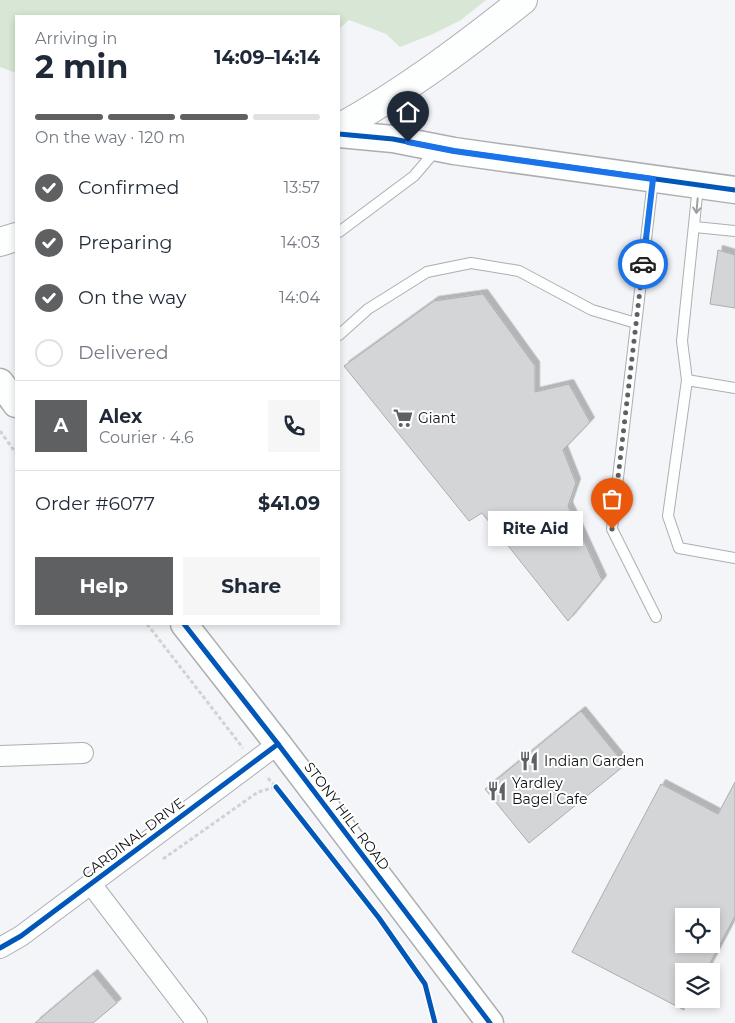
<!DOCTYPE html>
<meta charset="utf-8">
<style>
:root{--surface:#fff;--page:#f6f6f7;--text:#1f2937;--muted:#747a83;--line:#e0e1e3;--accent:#5e6062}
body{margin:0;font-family:Montserrat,sans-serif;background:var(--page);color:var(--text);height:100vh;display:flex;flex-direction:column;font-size:19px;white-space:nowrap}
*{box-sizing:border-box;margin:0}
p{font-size:16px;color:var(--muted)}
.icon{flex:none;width:28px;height:28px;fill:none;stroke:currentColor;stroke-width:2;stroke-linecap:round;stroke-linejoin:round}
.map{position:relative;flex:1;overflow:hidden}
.panel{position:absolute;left:15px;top:15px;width:325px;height:610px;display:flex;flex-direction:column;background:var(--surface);border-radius:0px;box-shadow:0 2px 8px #0003}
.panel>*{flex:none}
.tools{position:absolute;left:675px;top:908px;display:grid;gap:10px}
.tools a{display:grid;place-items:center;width:45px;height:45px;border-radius:0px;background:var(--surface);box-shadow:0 2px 8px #0003;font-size:25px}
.pin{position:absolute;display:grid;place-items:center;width:42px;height:42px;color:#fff;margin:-51px -21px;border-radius:50% 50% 50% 0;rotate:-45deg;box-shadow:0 0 5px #0007}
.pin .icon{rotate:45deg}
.courier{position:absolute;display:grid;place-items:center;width:50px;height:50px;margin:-25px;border:4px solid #1a73e8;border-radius:50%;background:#fff;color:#222;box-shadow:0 1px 6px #0007}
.bubble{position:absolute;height:35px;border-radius:0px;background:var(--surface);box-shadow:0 2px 8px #0003;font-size:16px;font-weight:700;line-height:35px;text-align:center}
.summary em{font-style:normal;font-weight:700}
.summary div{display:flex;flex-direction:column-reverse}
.summary{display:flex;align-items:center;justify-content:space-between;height:85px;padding:0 20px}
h1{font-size:32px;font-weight:700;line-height:38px}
.bar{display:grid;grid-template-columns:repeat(4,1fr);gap:8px 5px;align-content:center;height:60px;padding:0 20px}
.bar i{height:6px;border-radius:4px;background:var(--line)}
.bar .selected{background:var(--accent)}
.bar p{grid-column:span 4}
.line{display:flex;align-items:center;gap:12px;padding:0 20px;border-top:1px solid var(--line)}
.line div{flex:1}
.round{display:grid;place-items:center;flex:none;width:52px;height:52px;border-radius:0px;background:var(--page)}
ol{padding:0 20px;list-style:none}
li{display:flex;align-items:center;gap:15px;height:55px}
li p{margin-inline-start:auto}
li .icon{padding:5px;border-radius:50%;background:var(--accent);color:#fff;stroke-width:4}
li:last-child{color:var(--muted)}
li i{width:28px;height:28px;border:2px solid var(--line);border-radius:50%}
.button{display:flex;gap:10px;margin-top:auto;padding:10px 20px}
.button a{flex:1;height:58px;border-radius:0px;background:var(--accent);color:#fff;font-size:20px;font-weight:700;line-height:58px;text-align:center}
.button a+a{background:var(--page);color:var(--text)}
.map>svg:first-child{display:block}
.green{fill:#d8e7d5}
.building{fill:#d3d5d7;stroke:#acadaf;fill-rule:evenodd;filter:url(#shadow)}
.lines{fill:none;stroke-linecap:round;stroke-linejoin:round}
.service-casing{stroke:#adaeb0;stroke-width:12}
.minor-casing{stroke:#adaeb0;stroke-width:22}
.tertiary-casing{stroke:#adaeb0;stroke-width:29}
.secondary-casing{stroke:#adaeb0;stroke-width:30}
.path{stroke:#d2d2d4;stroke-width:3;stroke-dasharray:4 2.5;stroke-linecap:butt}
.service{stroke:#fdfefe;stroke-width:10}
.minor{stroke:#fdfefe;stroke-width:20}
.tertiary{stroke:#fdfefe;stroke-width:26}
.secondary{stroke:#fdfefe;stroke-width:28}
.cycleway-casing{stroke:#fff;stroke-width:8}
.cycleway{stroke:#0057b8;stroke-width:5}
.oneway{stroke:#9d9e9f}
.done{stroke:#5e6062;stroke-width:5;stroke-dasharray:0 9}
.route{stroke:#1a73e8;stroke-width:6}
.labels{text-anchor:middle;stroke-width:4;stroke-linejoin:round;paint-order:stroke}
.poi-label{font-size:14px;fill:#0e0f11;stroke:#fff;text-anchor:start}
.street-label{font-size:14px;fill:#0e0f11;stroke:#fff}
</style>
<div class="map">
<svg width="735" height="1023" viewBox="0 0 735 1023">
<defs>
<filter id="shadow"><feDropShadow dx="4.5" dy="-4.5" stdDeviation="0" flood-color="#0004"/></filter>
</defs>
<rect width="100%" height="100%" fill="#f3f5f8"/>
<path class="green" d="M0,0H486L461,20L433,34L400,47L386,34L349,20L339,29V16H16V73L0,67Z"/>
<g class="building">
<path d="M718,250L735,255V308L710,304Z"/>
<path d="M483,294L535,366V392L569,384L590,422L563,450L576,483L568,506L602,580L568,621L482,513L469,521L344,366L434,301Z"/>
<path d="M581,711L625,765L529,843L485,789Z"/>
<path d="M735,782V916L706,971H684V1010L572,952L661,784L718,814ZM684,916H711V944H684Z"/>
<path d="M93,974L117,1003L93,1023H35Z"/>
</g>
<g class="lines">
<defs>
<g id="service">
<path d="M653,180L612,529L656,617"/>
<path d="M695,227L735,231"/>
<path d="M339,232L414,176L437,149"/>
<path d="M339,335L368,309L427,272L471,263L519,271L592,310L636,323"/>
<path d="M687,380L682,341L698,186"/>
<path d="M735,388L687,380L668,516L679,548L735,558"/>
</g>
<g id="minor">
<path d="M0,756L83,753"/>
<path d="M91,884L197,1023"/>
<path d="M0,948L21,936L278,744"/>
</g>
<g id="tertiary">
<path d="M339,134L393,139L454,151L735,190"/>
<path d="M0,382L16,404"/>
<path d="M184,624L278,744L490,1023"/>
</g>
<g id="secondary">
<path d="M339,128C404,92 464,47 523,0"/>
<path d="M0,242L16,237"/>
</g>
</defs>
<use href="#service" class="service-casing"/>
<use href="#minor" class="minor-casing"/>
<use href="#tertiary" class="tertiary-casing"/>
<use href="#secondary" class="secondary-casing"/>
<g class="path">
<path d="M0,431L16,453"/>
<path d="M147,624L243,748"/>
<path d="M163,859L258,792L276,787L266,776"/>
</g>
<use href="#service" class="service"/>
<use href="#minor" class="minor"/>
<use href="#tertiary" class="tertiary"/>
<use href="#secondary" class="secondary"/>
<defs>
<g id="cycleway">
<path d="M339,134L393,139L454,151L735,190"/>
<path d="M184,624L278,744L490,1023"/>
<path d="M276,787L379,918L425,984L435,1023"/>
<path d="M0,948L21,936L278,744"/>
</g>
</defs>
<use href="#cycleway" class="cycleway-casing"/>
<use href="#cycleway" class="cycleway"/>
</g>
<defs><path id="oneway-shaft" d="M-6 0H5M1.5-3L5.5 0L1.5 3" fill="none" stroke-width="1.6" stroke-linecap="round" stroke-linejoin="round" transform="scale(1.25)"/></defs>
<use class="oneway" href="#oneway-shaft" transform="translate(697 206) rotate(95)"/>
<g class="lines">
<path class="done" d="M612,529L643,264"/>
<path class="route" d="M408,142L454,151L653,179L643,264"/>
</g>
<defs>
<symbol id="supermarket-bare" viewBox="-9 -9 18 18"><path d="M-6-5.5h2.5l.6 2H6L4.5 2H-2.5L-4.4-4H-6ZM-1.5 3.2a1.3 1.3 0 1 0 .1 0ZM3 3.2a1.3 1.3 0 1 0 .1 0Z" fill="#5e6062" stroke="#fff" stroke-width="2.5" paint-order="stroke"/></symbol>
<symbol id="restaurant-bare" viewBox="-9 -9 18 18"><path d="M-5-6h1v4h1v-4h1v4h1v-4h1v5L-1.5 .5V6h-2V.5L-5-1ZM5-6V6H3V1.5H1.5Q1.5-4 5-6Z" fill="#5e6062" stroke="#fff" stroke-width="2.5" paint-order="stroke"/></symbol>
</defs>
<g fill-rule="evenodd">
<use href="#supermarket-bare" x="389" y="404" width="28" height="28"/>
<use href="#restaurant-bare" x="515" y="747" width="28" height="28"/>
<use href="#restaurant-bare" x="483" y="777" width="28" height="28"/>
</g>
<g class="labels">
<g class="poi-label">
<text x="418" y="423">Giant</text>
<text x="544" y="766">Indian Garden</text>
<text x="512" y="788">Yardley<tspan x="512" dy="16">Bagel Cafe</tspan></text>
</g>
<g class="street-label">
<text transform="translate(347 816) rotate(53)" y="5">STONY HILL ROAD</text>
<text transform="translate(133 838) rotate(-37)" y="5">CARDINAL DRIVE</text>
</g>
</g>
</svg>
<div class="tools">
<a><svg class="icon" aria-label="locate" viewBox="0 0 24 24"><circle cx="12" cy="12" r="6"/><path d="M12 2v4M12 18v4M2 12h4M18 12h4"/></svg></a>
<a><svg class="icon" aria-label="layers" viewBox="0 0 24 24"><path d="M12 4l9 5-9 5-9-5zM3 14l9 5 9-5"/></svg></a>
</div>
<div class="pin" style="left:612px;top:529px;background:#ea580c"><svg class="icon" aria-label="bag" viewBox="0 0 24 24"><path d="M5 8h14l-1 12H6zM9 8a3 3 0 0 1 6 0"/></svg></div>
<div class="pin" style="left:408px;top:142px;background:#1f2937"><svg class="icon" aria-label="home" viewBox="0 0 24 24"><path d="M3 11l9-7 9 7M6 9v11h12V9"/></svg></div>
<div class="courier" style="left:643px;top:264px"><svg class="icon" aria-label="car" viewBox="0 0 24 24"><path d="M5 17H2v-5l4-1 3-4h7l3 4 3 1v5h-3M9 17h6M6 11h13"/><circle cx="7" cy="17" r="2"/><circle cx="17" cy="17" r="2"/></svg></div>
<div class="bubble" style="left:488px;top:511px;width:95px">Rite Aid</div>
<section class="panel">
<div class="summary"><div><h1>2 min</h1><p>Arriving in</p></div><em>14:09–14:14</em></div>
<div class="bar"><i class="selected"></i><i class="selected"></i><i class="selected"></i><i></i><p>On the way · 120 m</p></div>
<ol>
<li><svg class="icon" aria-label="check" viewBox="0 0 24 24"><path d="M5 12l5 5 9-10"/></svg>Confirmed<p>13:57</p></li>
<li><svg class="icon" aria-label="check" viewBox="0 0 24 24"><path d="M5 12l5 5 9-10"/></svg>Preparing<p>14:03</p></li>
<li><svg class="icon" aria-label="check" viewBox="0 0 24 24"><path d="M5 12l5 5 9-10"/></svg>On the way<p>14:04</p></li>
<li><i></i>Delivered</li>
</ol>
<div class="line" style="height:90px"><b class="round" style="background:var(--accent);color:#fff">A</b><div><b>Alex</b><p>Courier · 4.6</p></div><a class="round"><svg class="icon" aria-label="phone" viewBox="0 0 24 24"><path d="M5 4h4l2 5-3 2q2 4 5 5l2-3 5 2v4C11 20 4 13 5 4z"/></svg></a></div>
<div class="line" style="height:65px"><div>Order #6077</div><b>$41.09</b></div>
<div class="button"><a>Help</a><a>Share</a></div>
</section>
</div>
